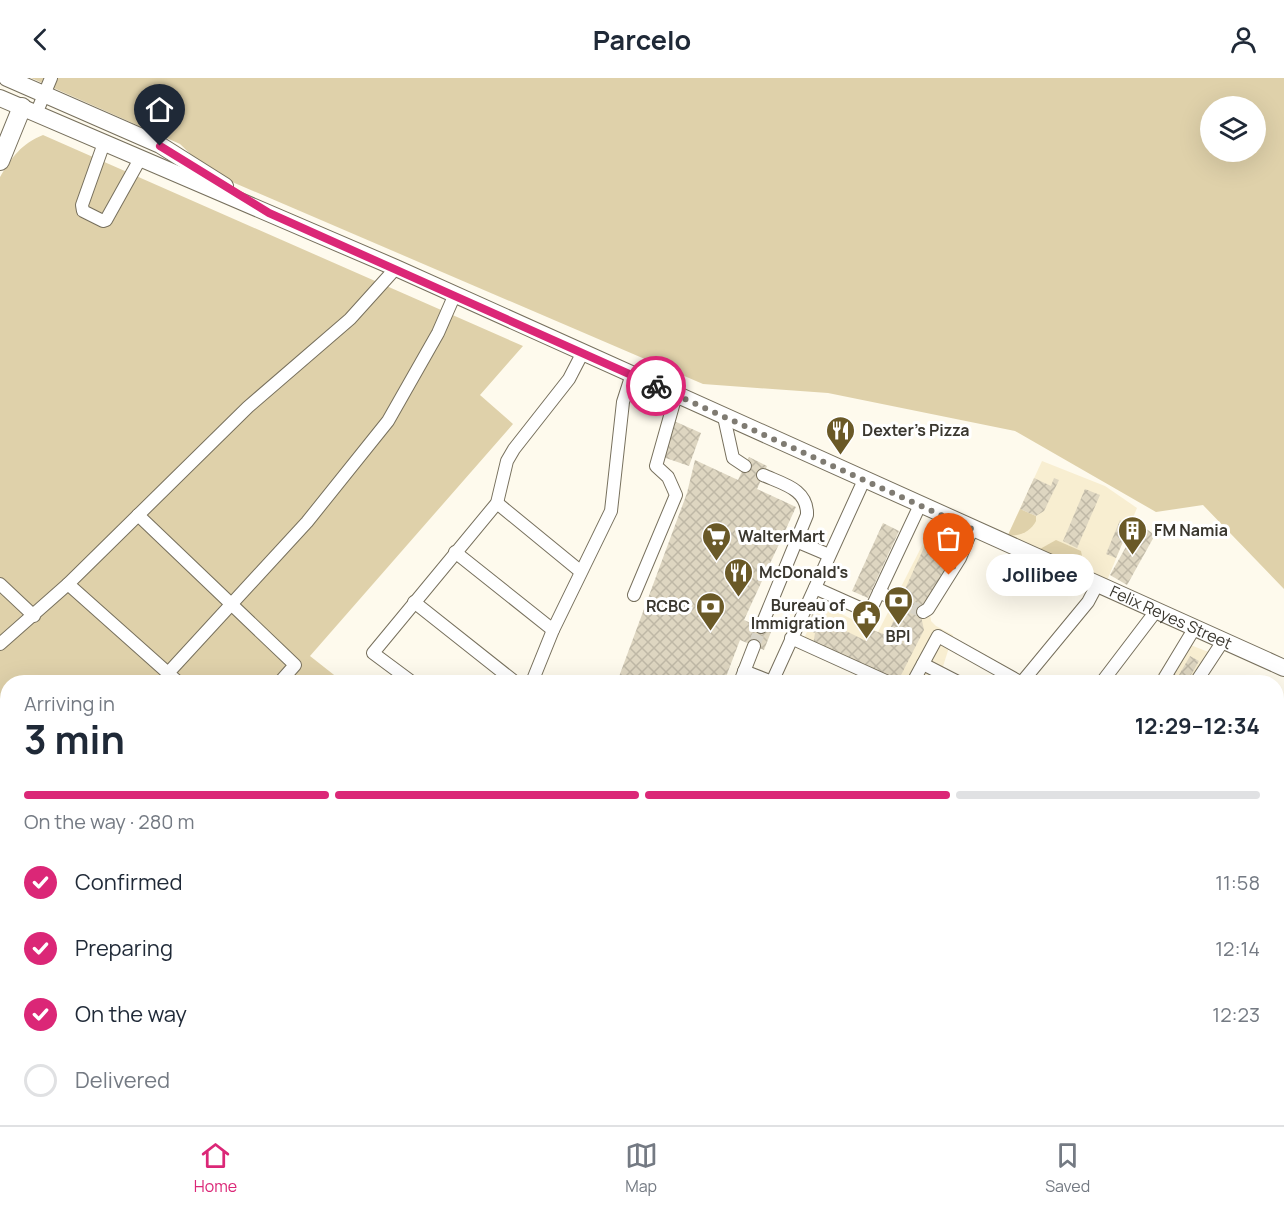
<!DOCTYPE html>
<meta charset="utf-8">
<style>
:root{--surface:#fff;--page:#f2f2f3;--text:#1f2937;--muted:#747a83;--line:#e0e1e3;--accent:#db2777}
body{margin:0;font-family:Manrope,sans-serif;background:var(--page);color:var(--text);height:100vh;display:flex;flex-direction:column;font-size:22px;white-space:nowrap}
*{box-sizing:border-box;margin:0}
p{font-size:20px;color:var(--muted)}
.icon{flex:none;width:33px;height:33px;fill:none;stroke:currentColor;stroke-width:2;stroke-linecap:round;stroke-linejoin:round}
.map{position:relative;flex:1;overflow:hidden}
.drawer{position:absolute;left:0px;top:597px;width:1284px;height:450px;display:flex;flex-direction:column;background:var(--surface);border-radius:24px 24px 0 0;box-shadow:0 6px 24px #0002}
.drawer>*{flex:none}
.controls{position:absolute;left:1200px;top:18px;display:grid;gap:12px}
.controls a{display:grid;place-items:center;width:66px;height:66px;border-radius:50%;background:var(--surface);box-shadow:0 6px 24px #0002;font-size:30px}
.pin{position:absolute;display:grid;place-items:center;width:51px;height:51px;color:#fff;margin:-62px -26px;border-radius:50% 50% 50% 0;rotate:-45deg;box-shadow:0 0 6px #0007}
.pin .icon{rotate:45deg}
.courier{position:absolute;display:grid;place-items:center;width:60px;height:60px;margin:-30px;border:4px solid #db2777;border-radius:50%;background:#fff;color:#222;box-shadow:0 2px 8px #0007}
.bubble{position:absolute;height:42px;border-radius:21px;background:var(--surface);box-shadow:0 6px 24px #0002;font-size:20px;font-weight:700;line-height:42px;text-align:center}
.overview em{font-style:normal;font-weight:700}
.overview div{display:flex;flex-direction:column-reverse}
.overview{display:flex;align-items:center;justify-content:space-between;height:102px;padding:0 24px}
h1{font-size:39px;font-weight:700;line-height:45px}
.bar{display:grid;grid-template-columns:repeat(4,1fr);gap:9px 6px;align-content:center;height:72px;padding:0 24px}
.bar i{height:8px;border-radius:4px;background:var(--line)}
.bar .active{background:var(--accent)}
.bar p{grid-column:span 4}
ol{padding:0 24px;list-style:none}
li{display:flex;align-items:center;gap:18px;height:66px}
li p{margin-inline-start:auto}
li .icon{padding:6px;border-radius:50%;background:var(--accent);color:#fff;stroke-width:4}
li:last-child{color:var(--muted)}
li i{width:33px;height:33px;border:3px solid var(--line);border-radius:50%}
header{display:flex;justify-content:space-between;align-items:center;height:78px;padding:0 24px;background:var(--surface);font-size:27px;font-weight:700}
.dock{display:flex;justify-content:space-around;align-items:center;height:84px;border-top:2px solid var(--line);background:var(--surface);font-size:16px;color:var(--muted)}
.dock a{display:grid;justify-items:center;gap:3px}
.dock .active{color:var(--accent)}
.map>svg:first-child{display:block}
.built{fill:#f8eed1}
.green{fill:#dfd1aa;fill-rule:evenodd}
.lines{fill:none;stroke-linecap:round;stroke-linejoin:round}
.stream{stroke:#f4dd9f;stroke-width:4}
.building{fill:url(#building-cross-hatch)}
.minor-tunnel{stroke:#d7d3c7;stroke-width:12;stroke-dasharray:12 6;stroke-linecap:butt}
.minor-casing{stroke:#77705d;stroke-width:14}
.major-casing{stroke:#77705d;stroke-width:18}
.highway-casing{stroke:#77705d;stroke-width:20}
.minor{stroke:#fff;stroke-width:12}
.major{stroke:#fff;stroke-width:16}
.highway{stroke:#fff;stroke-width:18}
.done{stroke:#7f7b72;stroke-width:6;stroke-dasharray:0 10.8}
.route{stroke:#db2777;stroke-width:8}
.labels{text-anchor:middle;stroke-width:6;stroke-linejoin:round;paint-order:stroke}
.poi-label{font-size:16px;font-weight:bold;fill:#3a372f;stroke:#fff;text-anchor:start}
.street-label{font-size:16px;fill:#3a372f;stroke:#fff}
</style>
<header><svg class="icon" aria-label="back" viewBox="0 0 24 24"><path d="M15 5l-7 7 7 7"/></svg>Parcelo<svg class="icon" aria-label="person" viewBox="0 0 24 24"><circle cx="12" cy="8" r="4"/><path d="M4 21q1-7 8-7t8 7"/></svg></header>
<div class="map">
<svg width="1284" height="1047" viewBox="0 0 1284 1047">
<defs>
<pattern id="building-cross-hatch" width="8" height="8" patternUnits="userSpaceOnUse" patternTransform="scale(1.5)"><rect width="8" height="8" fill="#ded6c1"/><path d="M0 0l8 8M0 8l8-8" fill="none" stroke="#bfb8a6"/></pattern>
</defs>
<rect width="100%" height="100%" fill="#fefaed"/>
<g class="built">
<path d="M1042,383L1105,408L1137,430L1106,505L1007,459Z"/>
<path d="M929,454L970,472L930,535L931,543L936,548L953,557L938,604H886L801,566L821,526L878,554Z"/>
<path d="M1180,563L1219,578L1204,604H1153Z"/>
<path d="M298,1040H462L469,1047H308Z"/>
</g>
<g class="green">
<path d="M31,0H1284V511L1203,427L1156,434L1015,353L828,315L703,306L209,94L180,66ZM1210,28H1256V74H1210Z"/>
<path d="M43,57L523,268L480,317L513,346L310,578L343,604H8V1040H124L117,1047H0V99C12,79 21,66 43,57Z"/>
<path d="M1020,431L1036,438V443C1031,453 1020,459 1008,457Z"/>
<path d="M1056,462L1081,473L1085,493L1040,471Z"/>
</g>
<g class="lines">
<path class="stream" d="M896,1040L916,1047"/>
</g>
<g class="building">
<path d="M674,343L701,355L689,388L660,378Z"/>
<path d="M749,379L767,388L757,411L796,429L744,542L771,554L764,572L740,562L724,604H617L687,415L695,382L738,402Z"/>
<path d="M1034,400L1051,408L1054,400L1059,402L1044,433L1036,438L1020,431Z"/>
<path d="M1085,411L1100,417L1077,470L1063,463Z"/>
<path d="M1120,442L1130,447L1116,480L1106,476Z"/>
<path d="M883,445L899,453L868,520L852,513Z"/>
<path d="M1139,446L1155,457L1127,507L1110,497Z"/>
<path d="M926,465L956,479L921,538L924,552L898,603L813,567L815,555L806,551L812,536L866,563L872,552L887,557L900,529L894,526L901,520Z"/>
<path d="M1190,578L1199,583L1187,604H1181L1176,602Z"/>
</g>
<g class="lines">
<g class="minor-tunnel">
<path d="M896,522L923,534"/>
<path d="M754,568L761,549"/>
</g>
<defs>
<g id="minor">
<path d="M36,36L51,0"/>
<path d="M104,65L82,127L83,133L103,143L106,142L140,81"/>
<path d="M724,339L733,380L745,388"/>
<path d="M497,425L580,493"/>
<path d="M138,437L295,587L280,604"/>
<path d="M796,463L829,477"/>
<path d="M455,474L553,552"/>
<path d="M0,506L34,538"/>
<path d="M68,506L178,604"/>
<path d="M815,510L862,531L872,529L920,427"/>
<path d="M879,514L896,522"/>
<path d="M634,517L676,417L668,399L656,388L676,317"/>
<path d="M414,524L515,604"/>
<path d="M923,534L928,531L960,480L972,451"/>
<path d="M761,549L807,437C808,411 783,406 763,397"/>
<path d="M791,560L888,604"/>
<path d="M0,566L68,506L248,329L350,241L396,190"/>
<path d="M923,586L958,604"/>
<path d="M744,593L772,604"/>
<path d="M169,594L307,444L388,343L438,255L455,216"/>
<path d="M412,604L373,575L497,425L507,383L514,371L569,301L583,274"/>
<path d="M532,604L553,552L611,433L623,324L632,296"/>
<path d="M740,604L754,568"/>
<path d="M772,604L864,402"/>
<path d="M913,604L938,558L1020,604"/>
<path d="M1022,604L1088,524L1097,507"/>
<path d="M1102,604L1156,533"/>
<path d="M1174,604L1165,599L1194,551"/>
<path d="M1196,604L1223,563"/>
<path d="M1276,642L1284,628"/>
<path d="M1276,796L1284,811L1276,824"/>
<path d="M1276,994L1284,989"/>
<path d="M246,1040L255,1047"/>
<path d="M360,1040L369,1047"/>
<path d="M516,1040L523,1047"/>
<path d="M605,1040L613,1047"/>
<path d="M869,1040L889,1047"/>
<path d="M931,1040L951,1047"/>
<path d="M1064,1040L1072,1047"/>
<path d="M170,1047L177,1040"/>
<path d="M685,1047L688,1040"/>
<path d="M744,1047L747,1040"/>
<path d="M1008,1047L1016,1040"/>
<path d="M1201,1047L1211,1040"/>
</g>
<g id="major">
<path d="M7,0L160,67L225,108"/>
<path id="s1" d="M0,20L396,190L1284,590"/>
</g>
<path id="highway" d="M0,83L22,29"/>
</defs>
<use href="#minor" class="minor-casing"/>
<use href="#major" class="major-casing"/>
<use href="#highway" class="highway-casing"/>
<use href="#minor" class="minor"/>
<use href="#major" class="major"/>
<use href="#highway" class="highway"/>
</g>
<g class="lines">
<path class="done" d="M656,308L972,451L949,497"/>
<path class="route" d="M160,68L269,135L656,308"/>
</g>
<defs>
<symbol id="restaurant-pin" viewBox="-11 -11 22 30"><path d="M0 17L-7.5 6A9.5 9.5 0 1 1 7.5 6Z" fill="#6a5927" stroke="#fff"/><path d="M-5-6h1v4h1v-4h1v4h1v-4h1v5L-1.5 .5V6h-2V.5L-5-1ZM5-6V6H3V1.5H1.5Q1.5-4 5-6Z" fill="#fff"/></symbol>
<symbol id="building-pin" viewBox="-11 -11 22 30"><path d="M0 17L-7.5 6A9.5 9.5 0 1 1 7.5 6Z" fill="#6a5927" stroke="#fff"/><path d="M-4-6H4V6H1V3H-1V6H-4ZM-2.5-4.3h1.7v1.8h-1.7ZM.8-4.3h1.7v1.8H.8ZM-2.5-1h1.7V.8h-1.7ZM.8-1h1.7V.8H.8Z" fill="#fff"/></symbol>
<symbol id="supermarket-pin" viewBox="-11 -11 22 30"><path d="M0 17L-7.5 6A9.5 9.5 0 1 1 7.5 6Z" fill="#6a5927" stroke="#fff"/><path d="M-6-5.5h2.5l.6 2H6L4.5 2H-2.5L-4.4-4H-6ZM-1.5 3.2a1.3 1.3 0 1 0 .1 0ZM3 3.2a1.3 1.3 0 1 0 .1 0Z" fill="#fff"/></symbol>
<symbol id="bank-pin" viewBox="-11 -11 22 30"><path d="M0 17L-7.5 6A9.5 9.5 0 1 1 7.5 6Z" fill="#6a5927" stroke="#fff"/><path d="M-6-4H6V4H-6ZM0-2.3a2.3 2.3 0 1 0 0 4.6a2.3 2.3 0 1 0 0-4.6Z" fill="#fff"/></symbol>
<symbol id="civic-pin" viewBox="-11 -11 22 30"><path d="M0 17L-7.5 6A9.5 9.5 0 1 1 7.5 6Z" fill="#6a5927" stroke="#fff"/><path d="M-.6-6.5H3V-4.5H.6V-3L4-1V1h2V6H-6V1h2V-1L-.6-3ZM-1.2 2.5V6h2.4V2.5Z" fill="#fff"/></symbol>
</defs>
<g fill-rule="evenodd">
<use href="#restaurant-pin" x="824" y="336" width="33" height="45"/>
<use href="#building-pin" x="1116" y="436" width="33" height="45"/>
<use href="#supermarket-pin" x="700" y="442" width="33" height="45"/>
<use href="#restaurant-pin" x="722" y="478" width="33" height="45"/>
<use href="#bank-pin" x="882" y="506" width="33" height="45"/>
<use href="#bank-pin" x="694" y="512" width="33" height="45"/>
<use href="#civic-pin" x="850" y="520" width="33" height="45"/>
</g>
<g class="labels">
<g class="poi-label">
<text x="862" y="358">Dexter's Pizza</text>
<text x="1154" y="458">FM Namia</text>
<text x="738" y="464">WalterMart</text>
<text x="759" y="500">McDonald's</text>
<text x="845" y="533" text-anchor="end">Bureau of<tspan x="845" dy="18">Immigration</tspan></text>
<text x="690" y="534" text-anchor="end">RCBC</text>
<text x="898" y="564" text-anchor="middle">BPI</text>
</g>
<g class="street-label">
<text dy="6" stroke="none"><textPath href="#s1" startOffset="1281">Felix Reyes Street</textPath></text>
</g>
</g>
</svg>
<div class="controls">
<a><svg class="icon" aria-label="layers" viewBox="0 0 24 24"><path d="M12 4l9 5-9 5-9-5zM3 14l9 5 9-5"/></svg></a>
</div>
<div class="pin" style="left:949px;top:497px;background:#ea580c"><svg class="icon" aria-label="bag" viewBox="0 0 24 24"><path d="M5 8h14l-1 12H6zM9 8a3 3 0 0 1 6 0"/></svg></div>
<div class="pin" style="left:160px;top:68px;background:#1f2937"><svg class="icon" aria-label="home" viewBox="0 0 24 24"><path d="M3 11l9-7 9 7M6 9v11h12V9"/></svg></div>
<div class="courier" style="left:656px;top:308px"><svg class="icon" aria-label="bike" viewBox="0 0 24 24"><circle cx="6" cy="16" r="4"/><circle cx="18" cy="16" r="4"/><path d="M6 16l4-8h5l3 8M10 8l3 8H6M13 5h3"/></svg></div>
<div class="bubble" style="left:986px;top:476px;width:108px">Jollibee</div>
<section class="drawer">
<div class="overview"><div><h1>3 min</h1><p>Arriving in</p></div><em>12:29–12:34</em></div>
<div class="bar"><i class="active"></i><i class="active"></i><i class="active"></i><i></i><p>On the way · 280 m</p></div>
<ol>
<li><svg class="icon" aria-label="check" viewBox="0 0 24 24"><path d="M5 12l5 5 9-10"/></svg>Confirmed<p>11:58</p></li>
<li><svg class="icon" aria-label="check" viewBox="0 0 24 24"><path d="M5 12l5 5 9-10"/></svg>Preparing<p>12:14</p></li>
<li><svg class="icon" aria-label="check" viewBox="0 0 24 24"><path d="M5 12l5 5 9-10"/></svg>On the way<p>12:23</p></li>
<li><i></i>Delivered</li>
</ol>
</section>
</div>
<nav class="dock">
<a class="active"><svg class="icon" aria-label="home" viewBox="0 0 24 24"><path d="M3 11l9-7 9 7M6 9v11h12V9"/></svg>Home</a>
<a><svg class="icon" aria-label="map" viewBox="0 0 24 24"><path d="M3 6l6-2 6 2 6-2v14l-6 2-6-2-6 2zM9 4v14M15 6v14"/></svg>Map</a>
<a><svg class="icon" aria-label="saved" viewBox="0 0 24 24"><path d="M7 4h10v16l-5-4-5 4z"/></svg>Saved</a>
</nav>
